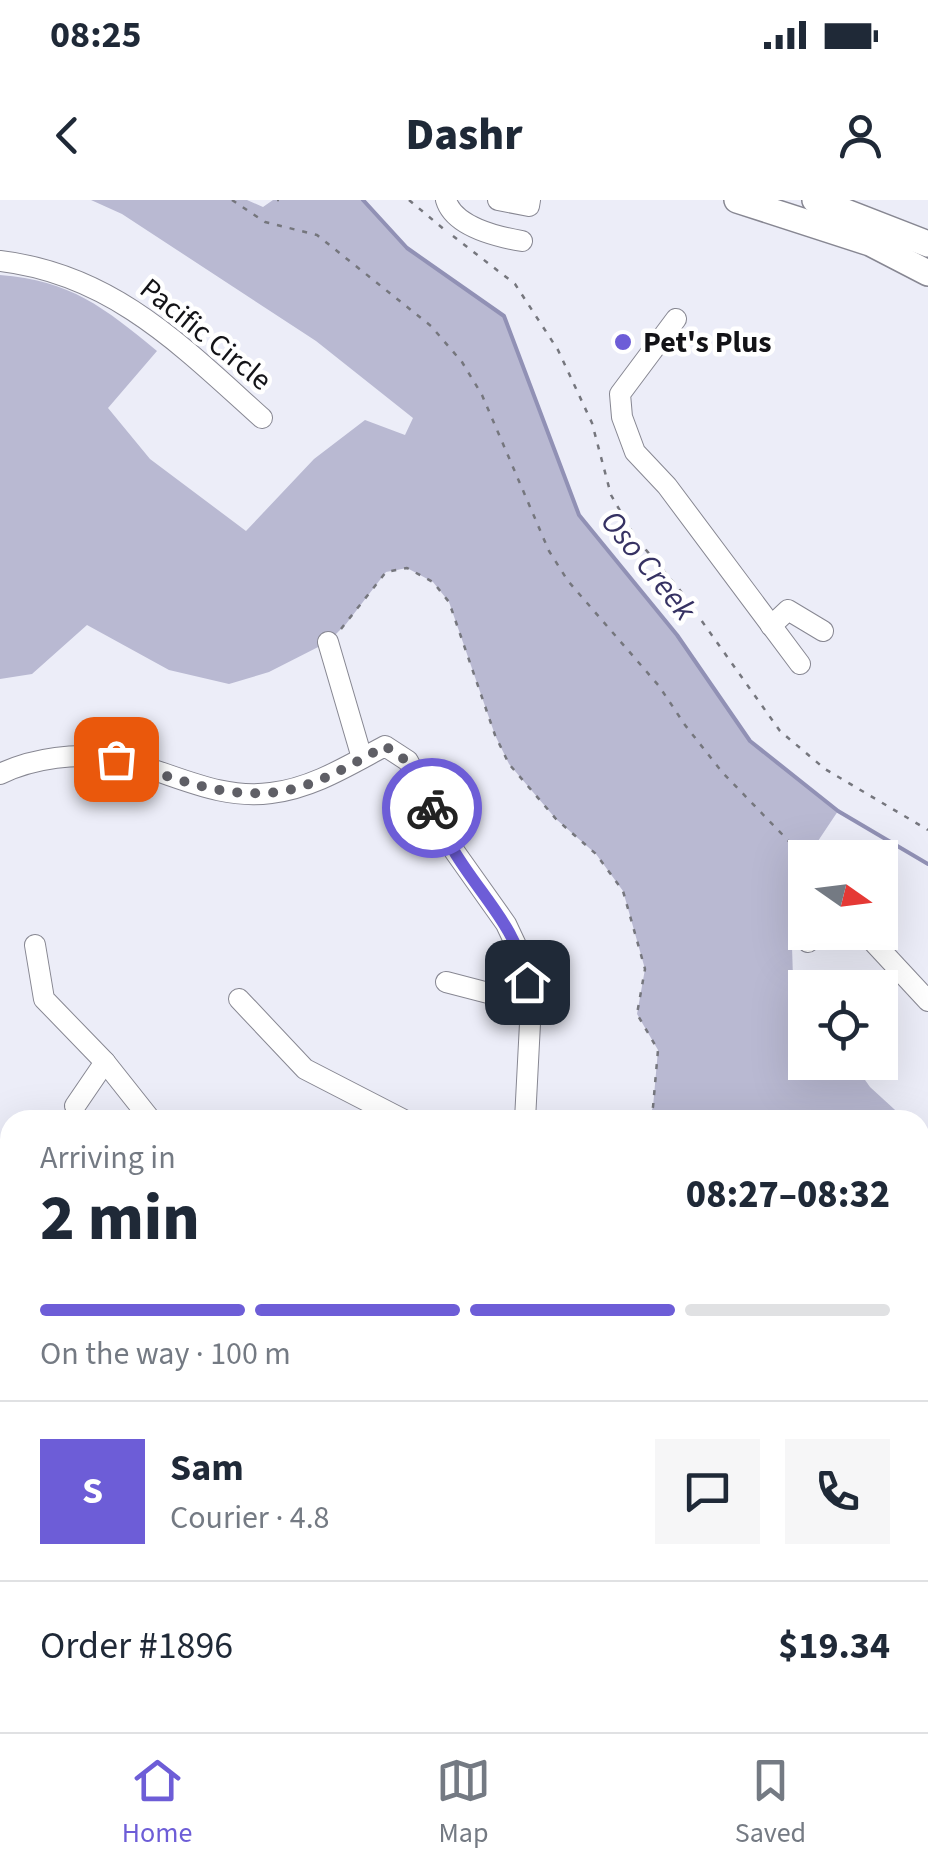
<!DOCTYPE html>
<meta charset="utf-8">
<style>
:root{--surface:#fff;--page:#f6f6f7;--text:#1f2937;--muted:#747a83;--line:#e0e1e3;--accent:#6d5dd7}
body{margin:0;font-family:"Source Sans 3",sans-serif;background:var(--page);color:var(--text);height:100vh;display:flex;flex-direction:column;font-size:38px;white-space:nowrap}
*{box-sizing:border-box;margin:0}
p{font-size:32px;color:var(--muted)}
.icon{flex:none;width:55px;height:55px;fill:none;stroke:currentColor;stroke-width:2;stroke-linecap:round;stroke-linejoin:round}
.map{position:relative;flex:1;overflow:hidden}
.details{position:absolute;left:0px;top:910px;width:930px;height:622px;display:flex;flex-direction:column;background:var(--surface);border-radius:30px 30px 0 0;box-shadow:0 10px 40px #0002}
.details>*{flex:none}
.needle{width:65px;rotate:104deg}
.buttons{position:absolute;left:788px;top:640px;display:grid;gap:20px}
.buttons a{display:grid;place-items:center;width:110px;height:110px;border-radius:0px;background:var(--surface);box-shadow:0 10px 40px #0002;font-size:50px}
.pin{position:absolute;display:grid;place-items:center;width:85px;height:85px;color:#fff;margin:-42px;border-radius:20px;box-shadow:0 5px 15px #0006}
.courier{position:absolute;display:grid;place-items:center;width:100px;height:100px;margin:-50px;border:8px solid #6d5dd7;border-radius:50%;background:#fff;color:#222;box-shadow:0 2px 12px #0007}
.overview em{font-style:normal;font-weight:800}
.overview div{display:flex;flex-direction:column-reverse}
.overview{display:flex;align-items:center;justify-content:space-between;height:170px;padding:0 40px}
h1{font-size:65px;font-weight:800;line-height:75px}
.bar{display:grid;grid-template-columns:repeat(4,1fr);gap:15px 10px;align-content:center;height:120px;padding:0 40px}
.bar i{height:12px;border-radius:8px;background:var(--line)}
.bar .on{background:var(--accent)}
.bar p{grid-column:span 4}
.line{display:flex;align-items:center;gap:25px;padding:0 40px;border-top:2px solid var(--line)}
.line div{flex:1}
.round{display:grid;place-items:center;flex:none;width:105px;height:105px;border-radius:0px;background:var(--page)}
.status{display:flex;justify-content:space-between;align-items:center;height:70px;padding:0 50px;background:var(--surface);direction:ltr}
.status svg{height:28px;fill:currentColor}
header{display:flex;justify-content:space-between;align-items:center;height:130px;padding:0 40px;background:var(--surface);font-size:45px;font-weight:800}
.dock{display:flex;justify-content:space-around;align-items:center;height:140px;border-top:2px solid var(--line);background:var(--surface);font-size:28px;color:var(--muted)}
.dock a{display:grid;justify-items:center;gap:5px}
.dock .on{color:var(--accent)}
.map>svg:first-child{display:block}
.green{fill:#b9b9d2}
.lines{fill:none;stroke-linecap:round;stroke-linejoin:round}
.stream{stroke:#9191b5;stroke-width:4}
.minor-casing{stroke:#878792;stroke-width:22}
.major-casing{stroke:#878792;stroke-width:28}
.path{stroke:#75767d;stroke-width:2.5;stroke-dasharray:5 8;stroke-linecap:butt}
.minor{stroke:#fff;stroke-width:20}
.major{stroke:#fff;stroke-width:25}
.done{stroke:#5f5f66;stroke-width:10;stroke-dasharray:0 18}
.route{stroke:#6d5dd7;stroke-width:12}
.poi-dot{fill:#6d5dd7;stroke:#fff;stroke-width:4}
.labels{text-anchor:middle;stroke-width:9;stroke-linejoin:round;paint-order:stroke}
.street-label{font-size:30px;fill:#131317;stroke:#fff}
.poi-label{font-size:30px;font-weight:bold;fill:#131317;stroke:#fff;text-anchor:start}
.water-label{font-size:32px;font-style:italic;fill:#363263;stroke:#fff}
</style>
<div class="status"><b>08:25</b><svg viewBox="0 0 49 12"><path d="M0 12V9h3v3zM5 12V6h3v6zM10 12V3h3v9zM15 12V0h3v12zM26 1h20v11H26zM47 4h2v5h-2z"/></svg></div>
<header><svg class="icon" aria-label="back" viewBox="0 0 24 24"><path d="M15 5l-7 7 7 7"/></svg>Dashr<svg class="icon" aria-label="person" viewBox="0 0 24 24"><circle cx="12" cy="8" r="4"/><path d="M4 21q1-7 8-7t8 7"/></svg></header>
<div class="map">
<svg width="928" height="1532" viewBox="0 0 928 1532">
<rect width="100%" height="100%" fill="#ecedf8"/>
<g class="green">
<path d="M91,0H247L263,7L273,0H363L407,48L504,116L579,315L677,435L750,541L838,611L790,683L793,778L805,795V862L853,863L870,887L906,920H648L653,907L658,850L637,814L645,769L623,691L596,654L556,619L509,564L495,535L449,402L433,382L407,368L386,372L346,424L328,442L269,472L229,484L169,470L87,425L32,474L0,479V75C70,80 105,108 157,151L108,208L150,259L246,331L314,259L365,220L405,235L413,218L316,141L122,14Z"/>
<path d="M920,933L928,940V1523L920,1521Z"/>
<path d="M10,1012V1522L207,1523L202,1532H0V1015Z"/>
</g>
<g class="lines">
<path class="stream" d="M363,0L407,48L504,116L579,315L677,435L750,541L838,611L928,664"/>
<defs>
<g id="minor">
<path d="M446,0C454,27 498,37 522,41"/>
<path d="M498,0L529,6L530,0"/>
<path d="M0,61C112,74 182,146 262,218"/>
<path d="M676,119L620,194L622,217L635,252L667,286L800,464"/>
<path d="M771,426L788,410L823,431"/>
<path d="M328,442L362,558"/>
<path d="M0,574C33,558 78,552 114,559C167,569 215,601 271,593C313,588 349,565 385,546L408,561L455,652L506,724L523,760L531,804L525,920"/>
<path d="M864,732L928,801"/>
<path d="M808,742L819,732"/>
<path d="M35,745L44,799L105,862L151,920"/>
<path d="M446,782L531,804"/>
<path d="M239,799L305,869L404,920"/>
<path d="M75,906L105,862"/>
<path d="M525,1522L526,1532"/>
<path d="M710,1522L711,1532"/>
</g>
<g id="major">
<path d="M737,0L870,43L928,73"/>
<path d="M815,0L928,44"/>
</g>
</defs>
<use href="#minor" class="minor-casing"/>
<use href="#major" class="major-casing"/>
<g class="path">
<path d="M232,0L265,22L317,35L431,126L462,162L482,195L549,351L568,381L659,486L685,525L722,572L805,658"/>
<path d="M277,0H279"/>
<path d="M409,0L446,31"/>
<path d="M453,36L515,84L558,150L592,223L611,295L635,337L679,389L780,531L825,569L928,630"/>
<path d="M341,429L386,372L407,368L433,382L449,402L495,535L509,564L556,619L596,654L623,691L645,769L637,814L658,850L653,907L648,920"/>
<path d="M0,1101L10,1095"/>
<path d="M0,1408L10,1420"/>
<path d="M865,1532L883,1522"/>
</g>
<use href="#minor" class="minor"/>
<use href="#major" class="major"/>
</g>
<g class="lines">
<path class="done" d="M116,559C175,578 237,606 300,587C330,578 358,561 385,546L408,562L432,608"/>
<path class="route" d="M432,608C439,622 446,637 454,651C480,695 518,728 527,782"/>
</g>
<circle class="poi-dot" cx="623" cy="142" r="10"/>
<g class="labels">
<g class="street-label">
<text transform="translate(206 134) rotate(39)" y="10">Pacific Circle</text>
</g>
<g class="poi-label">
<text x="643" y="152">Pet's Plus</text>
</g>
<g class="water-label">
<text transform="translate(649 365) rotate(51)" y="11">Oso Creek</text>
</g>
</g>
</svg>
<div class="buttons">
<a><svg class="needle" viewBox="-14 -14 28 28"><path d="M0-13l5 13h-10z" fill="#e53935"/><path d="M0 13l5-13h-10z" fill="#747a83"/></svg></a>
<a><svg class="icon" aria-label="locate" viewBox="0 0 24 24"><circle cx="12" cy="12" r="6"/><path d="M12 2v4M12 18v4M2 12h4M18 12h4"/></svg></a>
</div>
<div class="pin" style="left:116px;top:559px;background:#ea580c"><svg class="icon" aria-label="bag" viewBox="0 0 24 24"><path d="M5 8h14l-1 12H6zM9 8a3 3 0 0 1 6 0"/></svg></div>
<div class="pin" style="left:527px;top:782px;background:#1f2937"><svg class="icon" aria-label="home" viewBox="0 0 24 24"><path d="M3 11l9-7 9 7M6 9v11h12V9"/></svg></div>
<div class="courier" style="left:432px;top:608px"><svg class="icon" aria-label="bike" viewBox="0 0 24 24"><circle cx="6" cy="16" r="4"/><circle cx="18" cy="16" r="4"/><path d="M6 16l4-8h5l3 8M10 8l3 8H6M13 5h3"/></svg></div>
<section class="details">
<div class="overview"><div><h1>2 min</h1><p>Arriving in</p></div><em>08:27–08:32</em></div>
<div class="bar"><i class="on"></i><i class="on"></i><i class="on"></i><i></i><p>On the way · 100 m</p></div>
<div class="line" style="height:180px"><b class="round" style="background:var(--accent);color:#fff">S</b><div><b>Sam</b><p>Courier · 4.8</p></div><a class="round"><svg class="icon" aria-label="chat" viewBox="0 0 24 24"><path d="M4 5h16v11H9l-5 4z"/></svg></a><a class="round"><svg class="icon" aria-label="phone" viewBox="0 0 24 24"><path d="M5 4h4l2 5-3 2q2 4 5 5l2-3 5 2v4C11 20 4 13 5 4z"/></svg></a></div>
<div class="line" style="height:130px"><div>Order #1896</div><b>$19.34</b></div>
</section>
</div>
<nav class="dock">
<a class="on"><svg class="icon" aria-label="home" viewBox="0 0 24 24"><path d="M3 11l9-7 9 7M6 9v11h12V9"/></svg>Home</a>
<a><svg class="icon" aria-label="map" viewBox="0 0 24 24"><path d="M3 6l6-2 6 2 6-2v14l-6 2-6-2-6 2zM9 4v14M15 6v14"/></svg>Map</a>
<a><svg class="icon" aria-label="saved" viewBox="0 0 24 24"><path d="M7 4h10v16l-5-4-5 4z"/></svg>Saved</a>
</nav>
